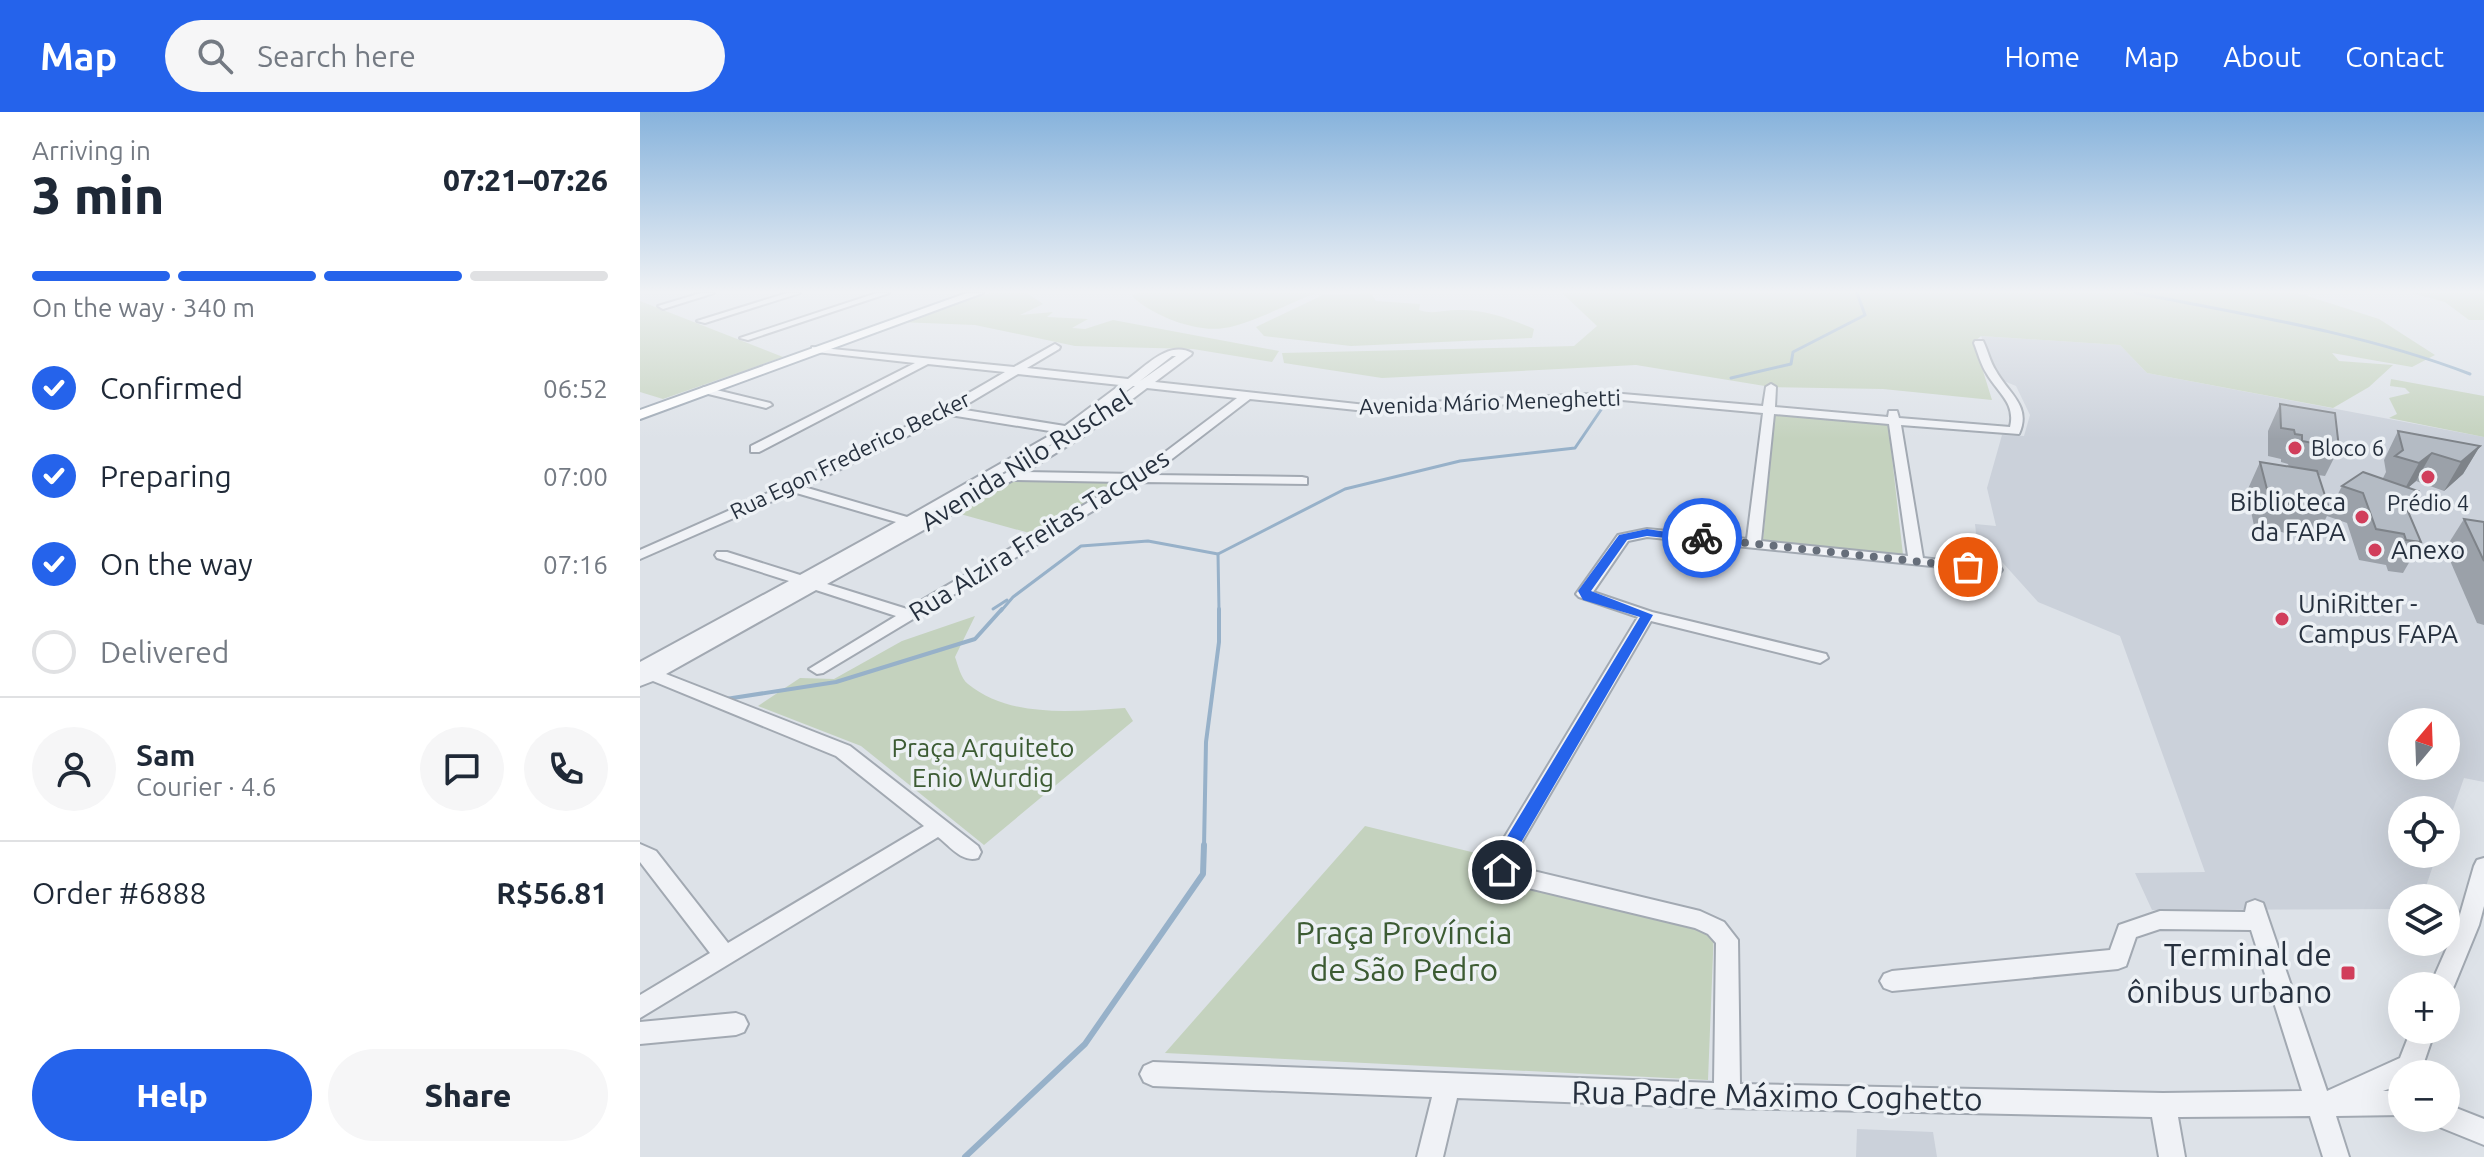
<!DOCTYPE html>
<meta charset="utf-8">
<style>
:root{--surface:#fff;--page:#f6f6f7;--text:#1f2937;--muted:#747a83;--line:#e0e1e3;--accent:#2563eb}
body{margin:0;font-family:Ubuntu,sans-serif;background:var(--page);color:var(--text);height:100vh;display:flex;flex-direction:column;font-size:30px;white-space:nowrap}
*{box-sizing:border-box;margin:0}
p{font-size:26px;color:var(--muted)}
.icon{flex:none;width:44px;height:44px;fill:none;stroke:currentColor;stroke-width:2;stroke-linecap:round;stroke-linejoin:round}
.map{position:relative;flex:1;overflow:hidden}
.panel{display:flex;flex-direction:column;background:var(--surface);width:640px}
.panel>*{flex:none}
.needle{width:52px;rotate:19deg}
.controls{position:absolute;left:1748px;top:596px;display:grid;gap:16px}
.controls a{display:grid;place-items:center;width:72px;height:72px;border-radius:50%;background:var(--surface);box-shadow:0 8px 32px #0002;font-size:40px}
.pin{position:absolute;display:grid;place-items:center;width:68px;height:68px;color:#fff;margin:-34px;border:4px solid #fff;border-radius:50%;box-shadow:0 2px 8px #0007}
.courier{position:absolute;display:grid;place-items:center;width:80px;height:80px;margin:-40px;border:6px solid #2563eb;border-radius:50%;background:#fff;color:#222;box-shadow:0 2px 10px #0007}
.overview em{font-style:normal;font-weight:800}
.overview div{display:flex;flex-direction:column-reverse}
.overview{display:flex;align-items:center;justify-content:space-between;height:136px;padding:0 32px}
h1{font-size:52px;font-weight:800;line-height:60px}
.bar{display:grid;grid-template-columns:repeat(4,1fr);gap:12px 8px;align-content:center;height:96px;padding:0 32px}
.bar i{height:10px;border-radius:6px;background:var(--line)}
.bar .on{background:var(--accent)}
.bar p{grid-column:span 4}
.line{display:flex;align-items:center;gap:20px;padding:0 32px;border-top:2px solid var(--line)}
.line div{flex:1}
.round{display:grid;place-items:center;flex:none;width:84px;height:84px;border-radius:42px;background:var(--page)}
ol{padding:0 32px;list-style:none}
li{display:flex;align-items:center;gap:24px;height:88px}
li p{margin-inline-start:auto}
li .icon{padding:8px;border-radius:50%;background:var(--accent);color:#fff;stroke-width:4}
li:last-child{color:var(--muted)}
li i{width:44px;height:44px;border:4px solid var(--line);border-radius:50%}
.action{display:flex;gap:16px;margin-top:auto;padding:16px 32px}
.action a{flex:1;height:92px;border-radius:48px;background:var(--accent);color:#fff;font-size:32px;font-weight:800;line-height:92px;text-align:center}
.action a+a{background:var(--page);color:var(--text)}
header{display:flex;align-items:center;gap:48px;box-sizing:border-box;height:112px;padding:0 40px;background:var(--accent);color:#fff}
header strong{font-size:38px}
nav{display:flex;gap:44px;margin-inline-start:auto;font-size:28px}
.search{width:560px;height:72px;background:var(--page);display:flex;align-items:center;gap:20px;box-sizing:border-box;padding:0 28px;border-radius:44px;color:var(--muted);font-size:30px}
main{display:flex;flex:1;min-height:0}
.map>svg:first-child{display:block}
.built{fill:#cbd1da;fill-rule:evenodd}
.green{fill:#c4d2be}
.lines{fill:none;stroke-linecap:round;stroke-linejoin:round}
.stream-far2{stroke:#97b1c9;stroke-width:3}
.stream-far1{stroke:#97b1c9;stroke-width:4}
.stream{stroke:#97b1c9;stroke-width:6}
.minor-casing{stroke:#a2a9b2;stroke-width:4}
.major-casing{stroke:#9ca7b3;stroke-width:4}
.minor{fill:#f0f2f6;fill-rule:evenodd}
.major{fill:#fff;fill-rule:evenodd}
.wall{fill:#9ba1a9}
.shaded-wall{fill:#7e8389}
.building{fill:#b4bbc4;stroke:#7e8389;stroke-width:2}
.route{fill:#2563eb}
.done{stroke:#666e7a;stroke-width:8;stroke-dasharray:0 14.4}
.poi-dot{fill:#d13e5b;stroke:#edf1f5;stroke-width:3}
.labels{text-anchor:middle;stroke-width:7;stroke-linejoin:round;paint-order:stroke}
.far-street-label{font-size:22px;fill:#26303e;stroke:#edf1f5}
.far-poi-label{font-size:22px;fill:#26303e;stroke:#edf1f5;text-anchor:start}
.street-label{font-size:26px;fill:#26303e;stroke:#edf1f5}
.poi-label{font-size:26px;fill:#26303e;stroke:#edf1f5;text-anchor:start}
.park-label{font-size:26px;fill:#3c5b33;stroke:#edf1f5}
.near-park-label{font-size:32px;fill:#3c5b33;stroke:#edf1f5}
.near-poi-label{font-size:32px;fill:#26303e;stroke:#edf1f5;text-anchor:end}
.near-street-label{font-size:32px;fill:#26303e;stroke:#edf1f5}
</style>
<header>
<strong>Map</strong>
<div class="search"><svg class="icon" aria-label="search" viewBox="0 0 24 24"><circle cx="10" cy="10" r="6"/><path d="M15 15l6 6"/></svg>Search here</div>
<nav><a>Home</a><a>Map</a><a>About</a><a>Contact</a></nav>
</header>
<main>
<section class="panel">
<div class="overview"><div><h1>3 min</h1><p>Arriving in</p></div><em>07:21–07:26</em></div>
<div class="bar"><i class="on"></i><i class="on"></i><i class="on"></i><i></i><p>On the way · 340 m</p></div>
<ol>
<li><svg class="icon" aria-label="check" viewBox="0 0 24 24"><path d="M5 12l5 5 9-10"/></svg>Confirmed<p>06:52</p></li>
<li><svg class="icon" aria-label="check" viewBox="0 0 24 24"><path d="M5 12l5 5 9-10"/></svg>Preparing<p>07:00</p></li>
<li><svg class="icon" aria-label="check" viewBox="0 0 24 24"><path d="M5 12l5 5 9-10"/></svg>On the way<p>07:16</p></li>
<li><i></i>Delivered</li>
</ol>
<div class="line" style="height:144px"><a class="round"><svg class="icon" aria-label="person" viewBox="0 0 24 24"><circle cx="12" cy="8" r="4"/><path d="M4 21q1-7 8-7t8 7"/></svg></a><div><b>Sam</b><p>Courier · 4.6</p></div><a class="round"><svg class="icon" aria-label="chat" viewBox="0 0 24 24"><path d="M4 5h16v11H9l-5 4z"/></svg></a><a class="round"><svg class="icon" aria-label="phone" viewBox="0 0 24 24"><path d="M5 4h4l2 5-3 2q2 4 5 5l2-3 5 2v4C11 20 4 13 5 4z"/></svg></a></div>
<div class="line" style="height:104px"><div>Order #6888</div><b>R$56.81</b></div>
<div class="action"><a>Help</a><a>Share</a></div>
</section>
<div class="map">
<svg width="1844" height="1045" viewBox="0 0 1844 1045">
<rect width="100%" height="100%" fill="#dde2e8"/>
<g class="built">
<path d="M1341,224L1480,233L1507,261L1844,325V670L1824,666L1806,718V698H1762V742H1797L1782,786H1762V797L1512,798L1495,761L1565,760L1480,524L1398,490L1336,421L1335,412L1356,414L1347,376L1362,323L1384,324L1390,303L1376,274L1359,267ZM1762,610H1806V654H1762Z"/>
<path d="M1217,1017L1293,1020L1297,1045H1216Z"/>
</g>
<g class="green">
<path d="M349,181H387L403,192L380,203L413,200L407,205L448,207L432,216L445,217L473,208L639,239L632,250L553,237L435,234L335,213L259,210Z"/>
<path d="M496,181H676C649,191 611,212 584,216C556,221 511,203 492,184Z"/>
<path d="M731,181L736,189L780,192L779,198C793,203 803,198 818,198C844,197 871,207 894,217L892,226L711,234L624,224L616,215L683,183Z"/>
<path d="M922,181H1658L1739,207L1795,243L1772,255L1692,241L1699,249L1753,253L1729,275L1693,296L1507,261L1480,233L1341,224L1334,230L1352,288L1243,277L1131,275L996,253L742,266L644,251L642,241L934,234L957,214Z"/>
<path d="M1771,181H1844V208H1829L1805,190Z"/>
<path d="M0,189L143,245L23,287L0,280Z"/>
<path d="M1751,267L1844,284V325L1749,306L1757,302L1749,286L1770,281L1765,276L1750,274Z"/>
<path d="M1135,300L1248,310L1263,443L1123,428Z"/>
<path d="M370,368L479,370L393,422L313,400Z"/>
<path d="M335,504L315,545C318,553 321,567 328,572C371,607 434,599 485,596L493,609L344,733L221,634L118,594L160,566L194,567L262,529Z"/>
<path d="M725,714L852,745L862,772L1074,817L1068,968L525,941Z"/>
</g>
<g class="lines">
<g class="stream-far2">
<path d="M1496,181C1608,203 1723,221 1830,262"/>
<path d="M1091,266L1151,252L1153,240L1225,203L1217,181"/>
<path d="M578,442L579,499"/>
<path d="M353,497L367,488"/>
<path d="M361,499L373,485L441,434L508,429L578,442L705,377L820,349L935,336L969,286"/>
</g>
<g class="stream-far1">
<path d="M86,587L196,570L335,527L362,497"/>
<path d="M564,735L566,630L579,530V497"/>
</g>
<path class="stream" d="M325,1045L445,932L563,762L564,733"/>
<defs>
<g id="minor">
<path d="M61,181H74L23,197L18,194Z"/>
<path d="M147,181H160L65,211L57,209Z"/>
<path d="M237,181H249L108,228L100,226Z"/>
<path d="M1335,229H1343C1348,239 1350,250 1356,259C1368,281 1392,294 1379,322L1261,313L1283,446L1355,454L1360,455L1362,458L1360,461L1007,425L988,429L953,480L1012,500L1186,542L1188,546L1180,551L1011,509L872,747V754L1060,799L1084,810L1098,828L1100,972L1523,981L1662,979L1611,818L1520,817L1496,825L1486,854L1478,857L1252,879L1244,876L1240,869L1244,862L1252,859L1470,838L1479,813L1520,799L1605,800L1607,791L1615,788L1623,791L1687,979L1760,946L1771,918H1795L1780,962H1762V972L1743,979H1762V1003L1696,1004L1709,1045H1683L1670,1004L1538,1005L1545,1045H1519L1512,1005L1087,996L817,986L803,1045H777L792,985L513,974L504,970L500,962L504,954L513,950L1074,971L1076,831L1068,822L1055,816L872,772C857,767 846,758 855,741L998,505L939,485L936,482L978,423L1007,417L1107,427L1123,301L971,287L726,299L610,287L511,363L662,365L667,366V372L501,370L183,561L177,562L169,557L256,504L176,478L26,562L210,634L338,734L341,740L338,746C322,751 310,734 298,725L0,906V883L70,841L0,750V732L16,739L88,831L284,714L196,644L13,569L0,574V550L149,469L77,446L75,443L77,440H87L160,463L256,410L153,380L0,447V438C124,383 248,330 365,260L288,252L119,340H111V334L275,251L176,240L172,239V235L374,255L415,232L420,235L419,237L387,256L488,267C506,254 529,228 552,241L551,243L515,270L726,293L971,281L1123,294L1126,275L1131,272L1136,275L1135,295L1248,305L1249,299H1257L1259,306L1370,315C1376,291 1358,281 1347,262C1341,253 1338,241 1334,231ZM532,244H536L500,269ZM378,262L480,273L425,314L319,297ZM493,274H495L434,319L435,318ZM507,276L597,286L496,362L385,360L445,323ZM1134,302L1249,312L1268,444L1121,429ZM310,303L416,320L267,405L164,375ZM431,321L366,361L286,405ZM373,368L483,370L267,497L187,472Z"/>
<path d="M64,275L130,291L132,293L126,296L60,280L59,278Z"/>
<path d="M1844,746V794L1839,813L1814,874L1810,881L1806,883V874H1790L1817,813L1834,754L1837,748Z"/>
<path d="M96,901L104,904L108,912L104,920L96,923L0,932V910Z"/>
<path d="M1806,992L1844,1007V1033L1797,1014L1793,1006H1806Z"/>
</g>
<path id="major" d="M327,181H343L0,307V298Z"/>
</defs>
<use href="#minor" class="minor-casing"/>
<use href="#major" class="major-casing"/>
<use href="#minor" class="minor"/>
<use href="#major" class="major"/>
</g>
<g class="wall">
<path d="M1640,292L1699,336L1685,364L1678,363L1690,398L1702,374L1743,366L1746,360L1744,348L1758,319L1840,334L1823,362L1804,379L1776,369L1769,375L1767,398L1781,430L1763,461L1748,459L1746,453L1719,448L1707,411L1687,404L1674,430L1635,418L1633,422L1615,419L1607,379L1620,350L1649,355L1648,352L1641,350V347L1628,344V319Z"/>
<path d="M1824,407L1844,410V513L1837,511L1805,437Z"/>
</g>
<g class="shaded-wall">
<path d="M1840,334L1823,362L1804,379L1821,350Z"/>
<path d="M1792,341L1776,369L1763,380L1779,351Z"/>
<path d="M1778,379L1761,408L1747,420L1764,390Z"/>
</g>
<g class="building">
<path d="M1640,292L1695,301L1699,336L1662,329V323L1655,322L1654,318L1641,316Z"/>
<path d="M1758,319L1840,334L1821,350L1792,341L1779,351L1755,344L1763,338Z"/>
<path d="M1620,350L1677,359L1690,399L1646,387L1648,392L1630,389Z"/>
<path d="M1723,360L1778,379L1764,390L1781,430L1766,428L1764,422L1736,417L1723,381L1702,374Z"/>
<path d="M1824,407L1844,410V449Z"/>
</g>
<linearGradient id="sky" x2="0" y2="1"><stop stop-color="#87b3dc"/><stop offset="0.55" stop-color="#f0f2f5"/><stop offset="1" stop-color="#f0f2f5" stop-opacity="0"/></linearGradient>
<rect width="1844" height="327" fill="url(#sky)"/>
<path class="route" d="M1007,417L1068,426L1062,430L1007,424L987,428L951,479L1013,503L871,748L868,763H856V743L1000,505L943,488L938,479L979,423Z"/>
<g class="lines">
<path class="done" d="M1062,426L1328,455"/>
</g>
<g class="poi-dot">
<circle cx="1655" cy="336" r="8"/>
<circle cx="1788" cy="365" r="8"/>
<circle cx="1722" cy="405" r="8"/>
<circle cx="1735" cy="438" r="8"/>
<circle cx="1642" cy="507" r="8"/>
<rect x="1700" y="853" width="16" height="16" rx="4"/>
</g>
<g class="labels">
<g class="far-street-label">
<text transform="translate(850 290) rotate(-2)" y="8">Avenida Mário Meneghetti</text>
<text transform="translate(210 343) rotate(-26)" y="8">Rua Egon Frederico Becker</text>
</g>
<g class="far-poi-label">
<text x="1671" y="344">Bloco 6</text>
<text x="1788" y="399" text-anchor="middle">Prédio 4</text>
</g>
<g class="street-label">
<text transform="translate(386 348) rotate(-32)" y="9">Avenida Nilo Ruschel</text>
<text transform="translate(399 423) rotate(-32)" y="9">Rua Alzira Freitas Tacques</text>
</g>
<g class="poi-label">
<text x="1706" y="399" text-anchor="end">Biblioteca<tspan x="1706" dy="30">da FAPA</tspan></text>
<text x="1751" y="447">Anexo</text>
<text x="1658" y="501">UniRitter -<tspan x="1658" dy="30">Campus FAPA</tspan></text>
</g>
<g class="park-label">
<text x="343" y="645">Praça Arquiteto<tspan x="343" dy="30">Enio Wurdig</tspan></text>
</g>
<g class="near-park-label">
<text x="764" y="832">Praça Província<tspan x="764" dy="37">de São Pedro</tspan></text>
</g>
<g class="near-poi-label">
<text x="1692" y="854">Terminal de<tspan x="1692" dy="37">ônibus urbano</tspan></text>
</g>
<g class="near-street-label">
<text transform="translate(1137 984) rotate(1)" y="11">Rua Padre Máximo Coghetto</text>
</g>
</g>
</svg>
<div class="controls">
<a><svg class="needle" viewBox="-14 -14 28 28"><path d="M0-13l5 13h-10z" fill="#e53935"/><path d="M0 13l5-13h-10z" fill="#747a83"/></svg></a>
<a><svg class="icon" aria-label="locate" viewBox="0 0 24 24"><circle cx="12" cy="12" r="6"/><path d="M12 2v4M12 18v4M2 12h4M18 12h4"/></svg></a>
<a><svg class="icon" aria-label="layers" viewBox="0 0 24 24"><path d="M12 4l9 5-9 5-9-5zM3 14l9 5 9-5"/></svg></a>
<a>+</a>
<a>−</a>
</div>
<div class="pin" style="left:1328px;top:455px;background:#ea580c"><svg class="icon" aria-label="bag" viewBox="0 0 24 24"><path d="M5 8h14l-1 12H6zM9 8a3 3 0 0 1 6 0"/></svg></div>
<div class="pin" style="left:862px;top:758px;background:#1f2937"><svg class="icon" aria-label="home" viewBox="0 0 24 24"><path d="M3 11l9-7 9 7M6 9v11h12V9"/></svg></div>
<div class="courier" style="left:1062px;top:426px"><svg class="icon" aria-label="bike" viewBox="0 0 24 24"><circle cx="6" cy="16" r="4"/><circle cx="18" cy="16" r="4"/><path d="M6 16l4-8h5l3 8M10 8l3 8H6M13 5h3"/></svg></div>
</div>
</main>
